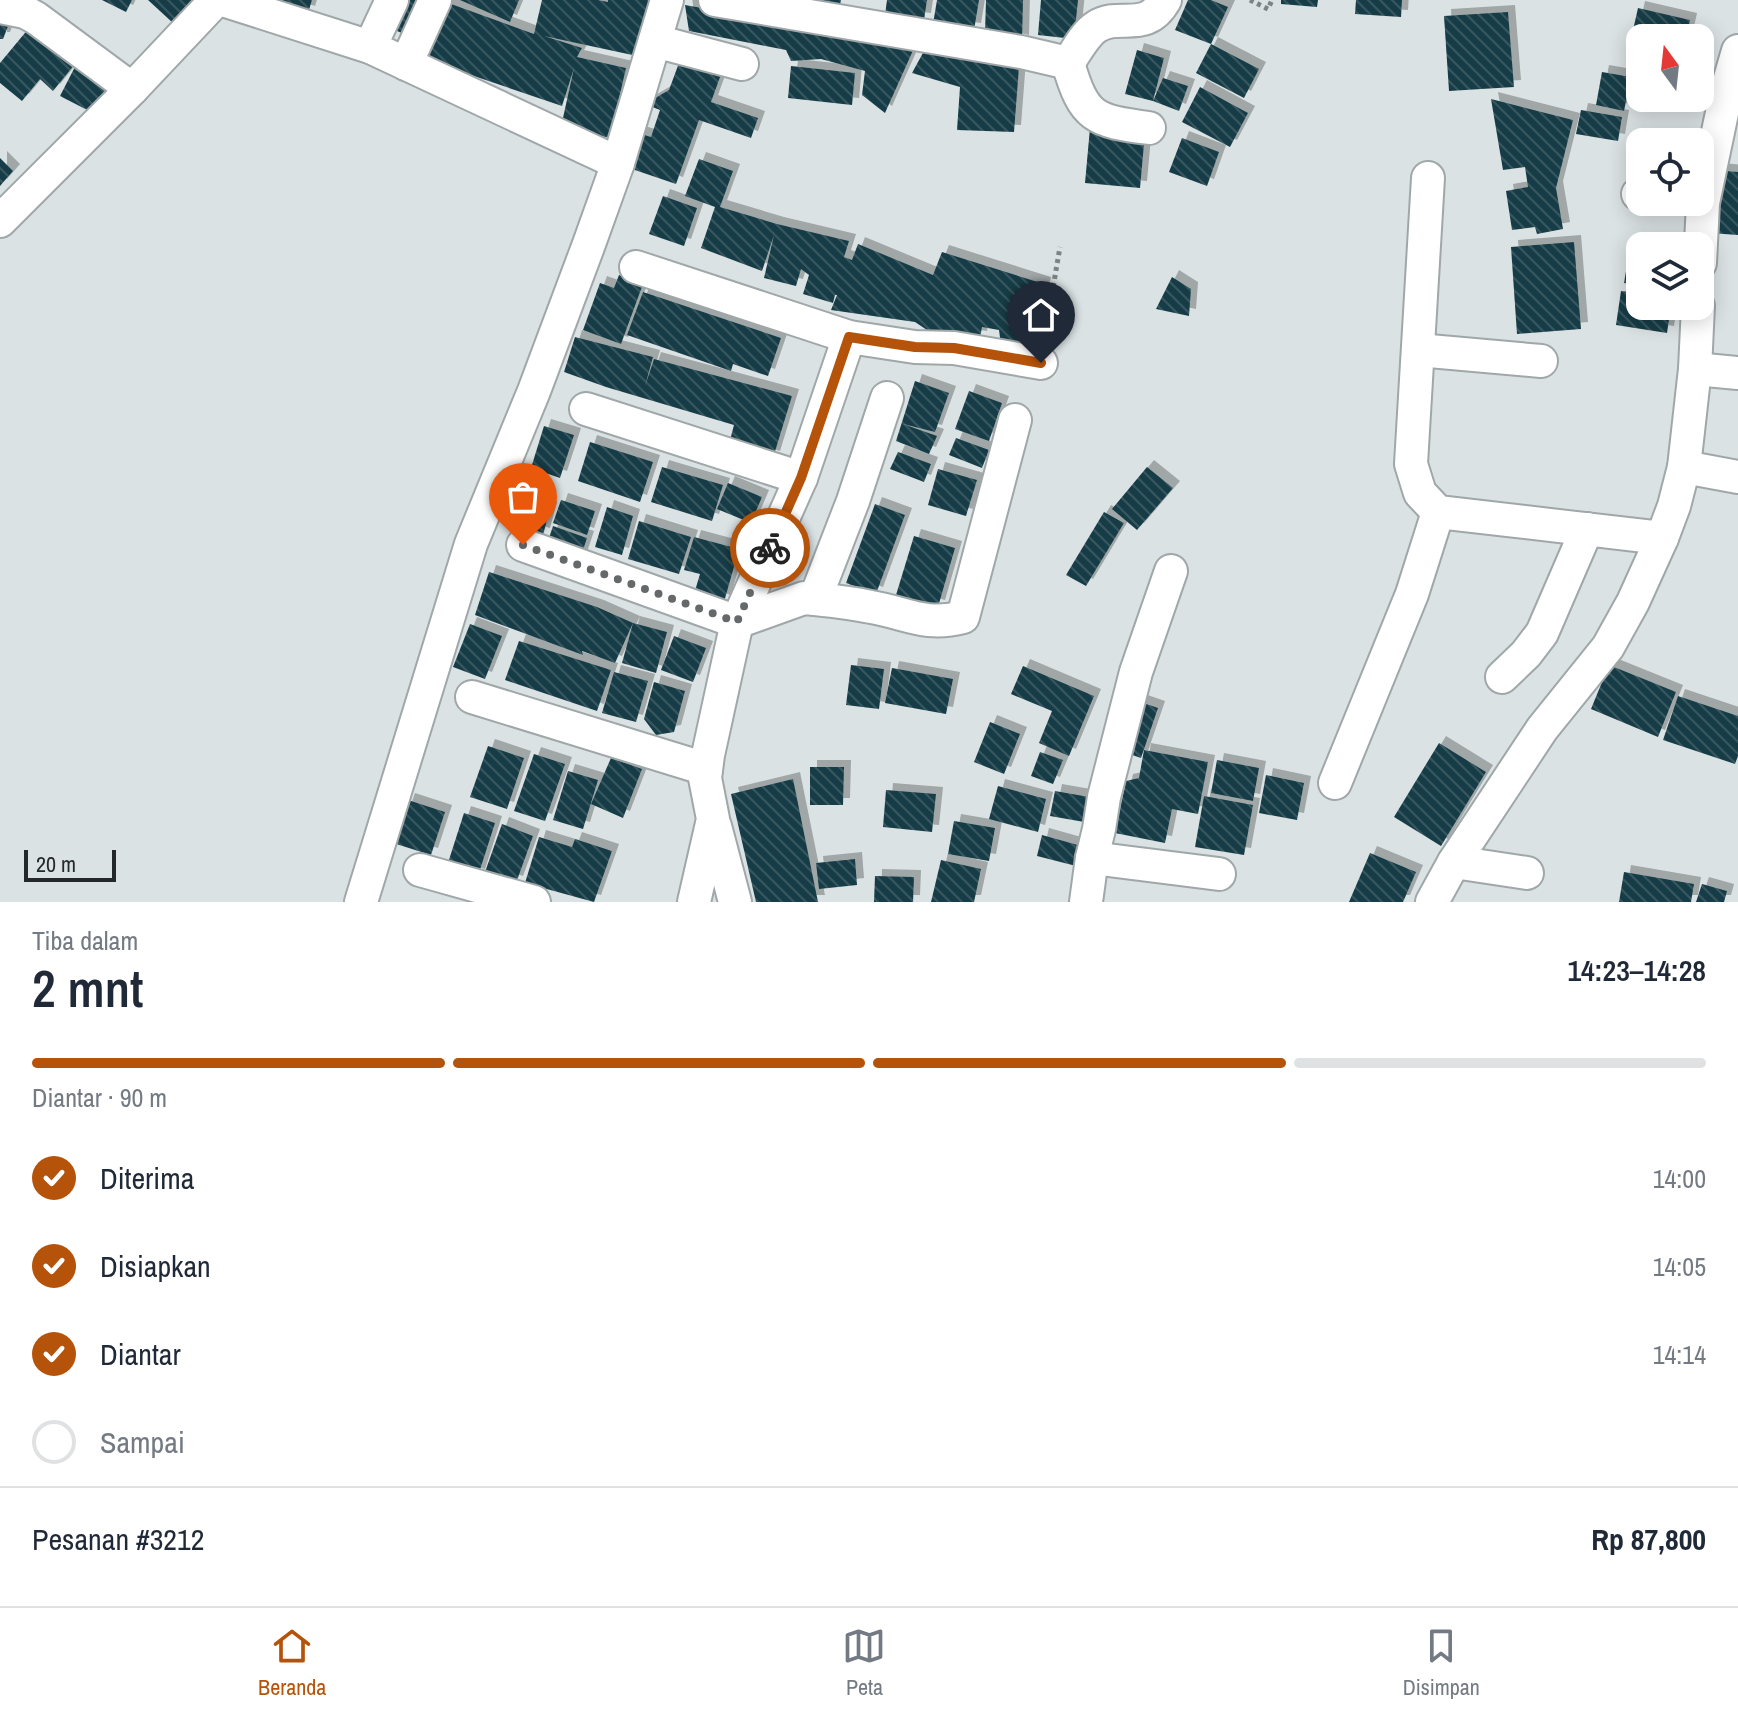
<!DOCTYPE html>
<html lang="id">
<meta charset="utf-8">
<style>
:root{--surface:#fff;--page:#f2f2f3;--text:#1f2937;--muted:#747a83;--line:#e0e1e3;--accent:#b45309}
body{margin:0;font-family:"Archivo Narrow",sans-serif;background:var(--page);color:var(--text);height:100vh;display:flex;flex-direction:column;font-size:30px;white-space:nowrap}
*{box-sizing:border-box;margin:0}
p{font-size:26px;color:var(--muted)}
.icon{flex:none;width:44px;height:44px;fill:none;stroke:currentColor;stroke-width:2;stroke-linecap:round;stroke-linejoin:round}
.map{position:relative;height:902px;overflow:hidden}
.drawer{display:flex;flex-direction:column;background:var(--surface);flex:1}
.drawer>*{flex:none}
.needle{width:52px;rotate:345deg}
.fabs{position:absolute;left:1626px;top:24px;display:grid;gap:16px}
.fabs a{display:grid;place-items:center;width:88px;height:88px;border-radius:16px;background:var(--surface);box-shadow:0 4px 20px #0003;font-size:40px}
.scale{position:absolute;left:24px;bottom:20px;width:92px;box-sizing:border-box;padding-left:8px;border:4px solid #252828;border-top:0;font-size:22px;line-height:28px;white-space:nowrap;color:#252828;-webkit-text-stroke:6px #dbe2e4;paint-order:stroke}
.pin{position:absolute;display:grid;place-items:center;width:68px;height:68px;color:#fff;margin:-82px -34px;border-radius:50% 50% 50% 0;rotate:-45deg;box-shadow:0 0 8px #0007}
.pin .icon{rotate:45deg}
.courier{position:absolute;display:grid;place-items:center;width:80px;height:80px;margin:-40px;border:6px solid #b45309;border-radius:50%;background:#fff;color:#222;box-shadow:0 2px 10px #0007}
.head em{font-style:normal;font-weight:600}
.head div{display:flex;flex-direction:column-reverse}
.head{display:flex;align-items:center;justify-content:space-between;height:136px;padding:0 32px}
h1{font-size:52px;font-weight:600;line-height:60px}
.bar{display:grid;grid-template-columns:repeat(4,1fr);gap:12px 8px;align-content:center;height:96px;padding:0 32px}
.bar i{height:10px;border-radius:6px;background:var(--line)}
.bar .selected{background:var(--accent)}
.bar p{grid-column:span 4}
.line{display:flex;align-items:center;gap:20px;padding:0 32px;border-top:2px solid var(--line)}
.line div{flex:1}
ol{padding:0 32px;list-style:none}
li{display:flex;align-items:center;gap:24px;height:88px}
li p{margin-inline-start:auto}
li .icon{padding:8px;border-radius:50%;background:var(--accent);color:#fff;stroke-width:4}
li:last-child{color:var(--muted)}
li i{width:44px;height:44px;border:4px solid var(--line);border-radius:50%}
.tabs{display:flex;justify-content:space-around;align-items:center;height:112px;border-top:2px solid var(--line);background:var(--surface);font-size:22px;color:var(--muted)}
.tabs a{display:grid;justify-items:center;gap:4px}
.tabs .selected{color:var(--accent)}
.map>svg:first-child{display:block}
.building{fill:url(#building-back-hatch);filter:url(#shadow)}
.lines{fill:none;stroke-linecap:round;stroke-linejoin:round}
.minor-casing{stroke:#a0a7a9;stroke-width:36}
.path{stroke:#7d8283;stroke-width:5;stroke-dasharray:4 4;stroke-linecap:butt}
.minor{stroke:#fff;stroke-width:32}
.done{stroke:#65696a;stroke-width:8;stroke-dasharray:0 14.4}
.route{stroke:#b45309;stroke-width:10}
</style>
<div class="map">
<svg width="1738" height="902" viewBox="0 0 1738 902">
<defs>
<pattern id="building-back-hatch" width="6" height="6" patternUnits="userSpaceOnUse" patternTransform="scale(2)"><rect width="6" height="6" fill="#183d46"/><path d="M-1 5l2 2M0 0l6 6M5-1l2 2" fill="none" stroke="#39575e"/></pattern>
<filter id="shadow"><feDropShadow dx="7" dy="-7" stdDeviation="0" flood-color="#0004"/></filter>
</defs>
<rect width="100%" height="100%" fill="#dbe2e4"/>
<g class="building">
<path d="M102,0H132L126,12Z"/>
<path d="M148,0H194L173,23Z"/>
<path d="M267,0H312L308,13Z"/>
<path d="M397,0H431L415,39L386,26Z"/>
<path d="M440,0L534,34L542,0H598L608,2V0H649L637,56L544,36L582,48L577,57L626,68L610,138L561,127L574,68L562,106L418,57Z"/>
<path d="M460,0H519L510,22Z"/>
<path d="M820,0H841L840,5L820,2Z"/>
<path d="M887,0H927L924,20L885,15Z"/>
<path d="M937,0H979L974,30L933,24Z"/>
<path d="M986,0H1023L1022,42L985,33Z"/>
<path d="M1041,0H1078L1074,39L1038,35Z"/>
<path d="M1188,0H1211L1228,7L1211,44L1175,30Z"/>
<path d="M1281,0H1318L1317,7L1281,4Z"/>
<path d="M1356,0H1402L1401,17L1355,14Z"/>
<path d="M685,5L915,46L885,113L862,95L865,71L821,59L791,61L786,50L689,31Z"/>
<path d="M1638,8L1690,20L1686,38H1640V41L1631,39Z"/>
<path d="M0,9L14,11L3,39H0Z"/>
<path d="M1508,12L1514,87L1449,91L1444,16Z"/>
<path d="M34,22L79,59L53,91L40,79L22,101L0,83V63Z"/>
<path d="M1211,44L1259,69L1244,98L1196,73Z"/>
<path d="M1137,50L1164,58L1153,101L1163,78L1188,86L1179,111L1153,101L1125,94Z"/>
<path d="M924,51L1020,54L1014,132L957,130L960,87L912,73Z"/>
<path d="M683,52L724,66L711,102L758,118L751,138L699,120L676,184L626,167L638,133L651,137L660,110L645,104L669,90Z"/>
<path d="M79,59L107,90L95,114L60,96Z"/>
<path d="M791,66L855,73L852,105L788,98Z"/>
<path d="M1602,72L1631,77L1624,111L1596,105Z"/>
<path d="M1200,87L1248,113L1230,147L1182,122Z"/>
<path d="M1491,99L1573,120L1556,188L1563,229L1537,234L1535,227L1512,230L1506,191L1528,187L1525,167L1503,170Z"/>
<path d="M1581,110L1622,117L1618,141L1576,134Z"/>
<path d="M1090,128L1145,133L1140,188L1085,183Z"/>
<path d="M1182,138L1219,152L1207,186L1169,172Z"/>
<path d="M0,158L13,171L0,186Z"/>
<path d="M699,159L733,171L720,207L777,224L849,241L844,257L852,260L858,244L933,275L942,252L1044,284L1033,340L1001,345L999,330L982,327L980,338L927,330L915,322L831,310L837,295H835L833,303L803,294L809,275L801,269L796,286L764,278L774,235L762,271L701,248L715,207L685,196Z"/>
<path d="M1714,170L1738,172V235L1710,233Z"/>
<path d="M663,196L697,208L684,246L649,234Z"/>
<path d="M1574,242L1581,329L1517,334L1511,247Z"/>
<path d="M1630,248L1640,250V285L1624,283Z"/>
<path d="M619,275L643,284L621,344L583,330L600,283L614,288Z"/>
<path d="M1172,277L1191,289L1189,316L1156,309Z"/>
<path d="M1621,291L1640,293V306H1671L1667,333L1616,325Z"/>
<path d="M643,292L781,338L768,376L733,364L731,371L627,335Z"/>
<path d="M575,337L653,357L645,386L654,359L792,396L773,458L729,444L734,425L606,387L564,372Z"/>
<path d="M915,381L949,393L935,432L903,424L937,436L929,454L896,441Z"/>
<path d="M969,391L1002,403L989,441L955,429Z"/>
<path d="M544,426L574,435L560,478L531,468Z"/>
<path d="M956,438L989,450L982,468L949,455Z"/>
<path d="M590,442L653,462L640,502L578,481Z"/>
<path d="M898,452L931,464L924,482L890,469Z"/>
<path d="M662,467L723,485L712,521L651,502Z"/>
<path d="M1147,467L1173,488L1137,530L1112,509Z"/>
<path d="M938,469L977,480L966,516L928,505Z"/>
<path d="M728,483L762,497L751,523L717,509Z"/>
<path d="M517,499L550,509L543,535L517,527L520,518L513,515Z"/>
<path d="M561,500L595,511L587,535L553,523Z"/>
<path d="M875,504L905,515L876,594L846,583Z"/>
<path d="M607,507L633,516L622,555L595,547Z"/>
<path d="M1104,512L1124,523L1086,586L1066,575Z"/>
<path d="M639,521L691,537L679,574L628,559Z"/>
<path d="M553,526L587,538L579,562L545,550Z"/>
<path d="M914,536L955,548L938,607L896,595Z"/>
<path d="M694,537L739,549L724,602L694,594L700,574L684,570Z"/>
<path d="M489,572L597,607L633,623L667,632L656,673L622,663L633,623L615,663L582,651L583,655L475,615Z"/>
<path d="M470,624L502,636L485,679L453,667Z"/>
<path d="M674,636L706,648L693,682L661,670Z"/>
<path d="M519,641L611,670L597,711L505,680Z"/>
<path d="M851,665L884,669L879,709L846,705Z"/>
<path d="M1609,665L1676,692L1658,737L1591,709Z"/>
<path d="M1023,666L1094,696L1069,756L1039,743L1052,711L1011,694Z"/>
<path d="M892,668L953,679L946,714L885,703Z"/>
<path d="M614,672L648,681L636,722L602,713Z"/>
<path d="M654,682L685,691L674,732L656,735L644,719Z"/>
<path d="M1678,696L1738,716V756L1735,764L1663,740Z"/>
<path d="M1135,700L1158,708L1141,758L1118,750Z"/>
<path d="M990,722L1020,734L1004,774L974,762Z"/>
<path d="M1439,743L1486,772L1441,846L1394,817Z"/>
<path d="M488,746L524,758L507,809L470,797Z"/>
<path d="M1144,750L1208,762L1198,814L1172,809L1165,843L1115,833L1126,781L1139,778Z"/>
<path d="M1040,752L1063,760L1053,784L1031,776Z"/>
<path d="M534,754L565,764L545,821L514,811Z"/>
<path d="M611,758L642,769L623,818L591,804Z"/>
<path d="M1217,760L1259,768L1253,801L1211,793Z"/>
<path d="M810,767H844L843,805H810Z"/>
<path d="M568,771L598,780L583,829L553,820Z"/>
<path d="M1266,775L1304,783L1297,820L1259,813Z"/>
<path d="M793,779L818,902H756L731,794Z"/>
<path d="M998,786L1046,799L1038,832L989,819Z"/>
<path d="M886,790L936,794L932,832L883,827Z"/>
<path d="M1055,791L1095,798L1090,823L1050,816Z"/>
<path d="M1204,796L1253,805L1244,855L1195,847Z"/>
<path d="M408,800L445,812L431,855L393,843Z"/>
<path d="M464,813L495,823L478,876L447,866Z"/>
<path d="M954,821L995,828L989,861L948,854Z"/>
<path d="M502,824L533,836L516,883L485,872Z"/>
<path d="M1042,835L1085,847L1080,867L1037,856Z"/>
<path d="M539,837L572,847L575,839L612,851L594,902L525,883Z"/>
<path d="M1370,853L1416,872L1403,902H1349Z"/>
<path d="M855,859L857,885L819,889L816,863Z"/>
<path d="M941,860L981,869L974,902H931Z"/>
<path d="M1624,872L1694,884L1691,902H1619Z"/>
<path d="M875,876L914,877L913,902H874Z"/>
<path d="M1702,884L1727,891L1724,902H1696Z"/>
</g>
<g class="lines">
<defs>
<g id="minor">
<path d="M223,0L370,47L618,163"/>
<path d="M715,0L1021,52L1068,63C1076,52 1085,34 1096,27C1120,11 1145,35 1165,0"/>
<path d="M0,7L25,12L36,18L132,89"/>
<path d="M655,41L742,64"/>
<path d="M370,47L392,0"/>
<path d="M1068,63C1084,118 1094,121 1149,128"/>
<path d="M406,64L435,0"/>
<path d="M1428,178L1411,464L1420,493L1438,512L1662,538"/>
<path d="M1638,194L1640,195"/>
<path d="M0,221L132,89L216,0"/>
<path d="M1700,263L1703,203L1727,89L1738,51"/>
<path d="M636,267L849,337L915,347L954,348L1041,363"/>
<path d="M1418,350L1541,361"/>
<path d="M1695,369L1738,373"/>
<path d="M586,409L801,478"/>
<path d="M1684,467L1738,477"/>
<path d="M523,545L737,622L804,598L815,599L853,501L887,398"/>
<path d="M815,599C834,601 852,603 871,607C907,613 925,627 963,617L1015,420"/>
<path d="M1502,677L1526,654L1542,633L1587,529"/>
<path d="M472,697L706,769"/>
<path d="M1335,783L1412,594L1438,512"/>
<path d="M715,826L735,902"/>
<path d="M1092,858L1219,874"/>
<path d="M1454,862L1527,873"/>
<path d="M420,870L534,902"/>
<path d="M361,902L471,544L534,391L589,244L618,163L667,0"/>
<path d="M694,902L713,819L705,778L708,755L737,622L801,478L849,337"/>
<path d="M1086,902L1092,858L1099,829L1104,797L1136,672L1171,571"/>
<path d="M1432,902L1454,862L1542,729L1608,647L1633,602L1662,538L1674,506L1684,467L1695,369L1698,306"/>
</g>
</defs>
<use href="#minor" class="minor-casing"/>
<g class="path">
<path d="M1250,0L1268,9L1272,0"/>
<path d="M1045,334L1060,247"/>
</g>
<use href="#minor" class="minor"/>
</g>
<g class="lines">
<path class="done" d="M523,545L737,622L770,548"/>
<path class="route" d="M770,548L801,478L849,337L915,347L954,348L1041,363"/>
</g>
</svg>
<div class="fabs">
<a><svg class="needle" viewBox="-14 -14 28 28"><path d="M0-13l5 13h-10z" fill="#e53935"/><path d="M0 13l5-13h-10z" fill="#747a83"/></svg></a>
<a><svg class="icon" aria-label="locate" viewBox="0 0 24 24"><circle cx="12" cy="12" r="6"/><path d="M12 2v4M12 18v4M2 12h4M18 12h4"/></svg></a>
<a><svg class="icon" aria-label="layers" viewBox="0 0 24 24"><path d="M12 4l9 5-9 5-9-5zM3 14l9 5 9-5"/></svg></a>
</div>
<div class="scale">20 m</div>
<div class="pin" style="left:523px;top:545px;background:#ea580c"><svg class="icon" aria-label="bag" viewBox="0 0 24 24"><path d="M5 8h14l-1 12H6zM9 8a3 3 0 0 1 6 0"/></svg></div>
<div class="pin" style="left:1041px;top:363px;background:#1f2937"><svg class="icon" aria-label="home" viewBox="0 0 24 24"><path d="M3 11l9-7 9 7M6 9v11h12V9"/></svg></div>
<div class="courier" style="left:770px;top:548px"><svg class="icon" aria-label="bike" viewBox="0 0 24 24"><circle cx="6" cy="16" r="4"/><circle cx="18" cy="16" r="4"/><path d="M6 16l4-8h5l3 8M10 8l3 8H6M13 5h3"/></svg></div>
</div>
<section class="drawer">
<div class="head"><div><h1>2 mnt</h1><p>Tiba dalam</p></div><em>14:23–14:28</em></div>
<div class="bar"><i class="selected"></i><i class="selected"></i><i class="selected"></i><i></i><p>Diantar · 90 m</p></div>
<ol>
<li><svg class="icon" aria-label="check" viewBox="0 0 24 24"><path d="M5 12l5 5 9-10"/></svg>Diterima<p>14:00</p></li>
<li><svg class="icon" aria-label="check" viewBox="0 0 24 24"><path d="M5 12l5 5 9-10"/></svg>Disiapkan<p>14:05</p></li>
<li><svg class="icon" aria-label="check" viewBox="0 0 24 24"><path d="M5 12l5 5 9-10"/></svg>Diantar<p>14:14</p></li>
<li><i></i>Sampai</li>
</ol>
<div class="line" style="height:104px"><div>Pesanan #3212</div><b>Rp 87,800</b></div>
</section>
<nav class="tabs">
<a class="selected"><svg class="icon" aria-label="home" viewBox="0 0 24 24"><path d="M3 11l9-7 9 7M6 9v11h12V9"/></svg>Beranda</a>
<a><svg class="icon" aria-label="map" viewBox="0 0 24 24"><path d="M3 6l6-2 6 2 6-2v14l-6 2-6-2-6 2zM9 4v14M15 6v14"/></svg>Peta</a>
<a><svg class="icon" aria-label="saved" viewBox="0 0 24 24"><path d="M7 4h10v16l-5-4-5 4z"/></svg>Disimpan</a>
</nav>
